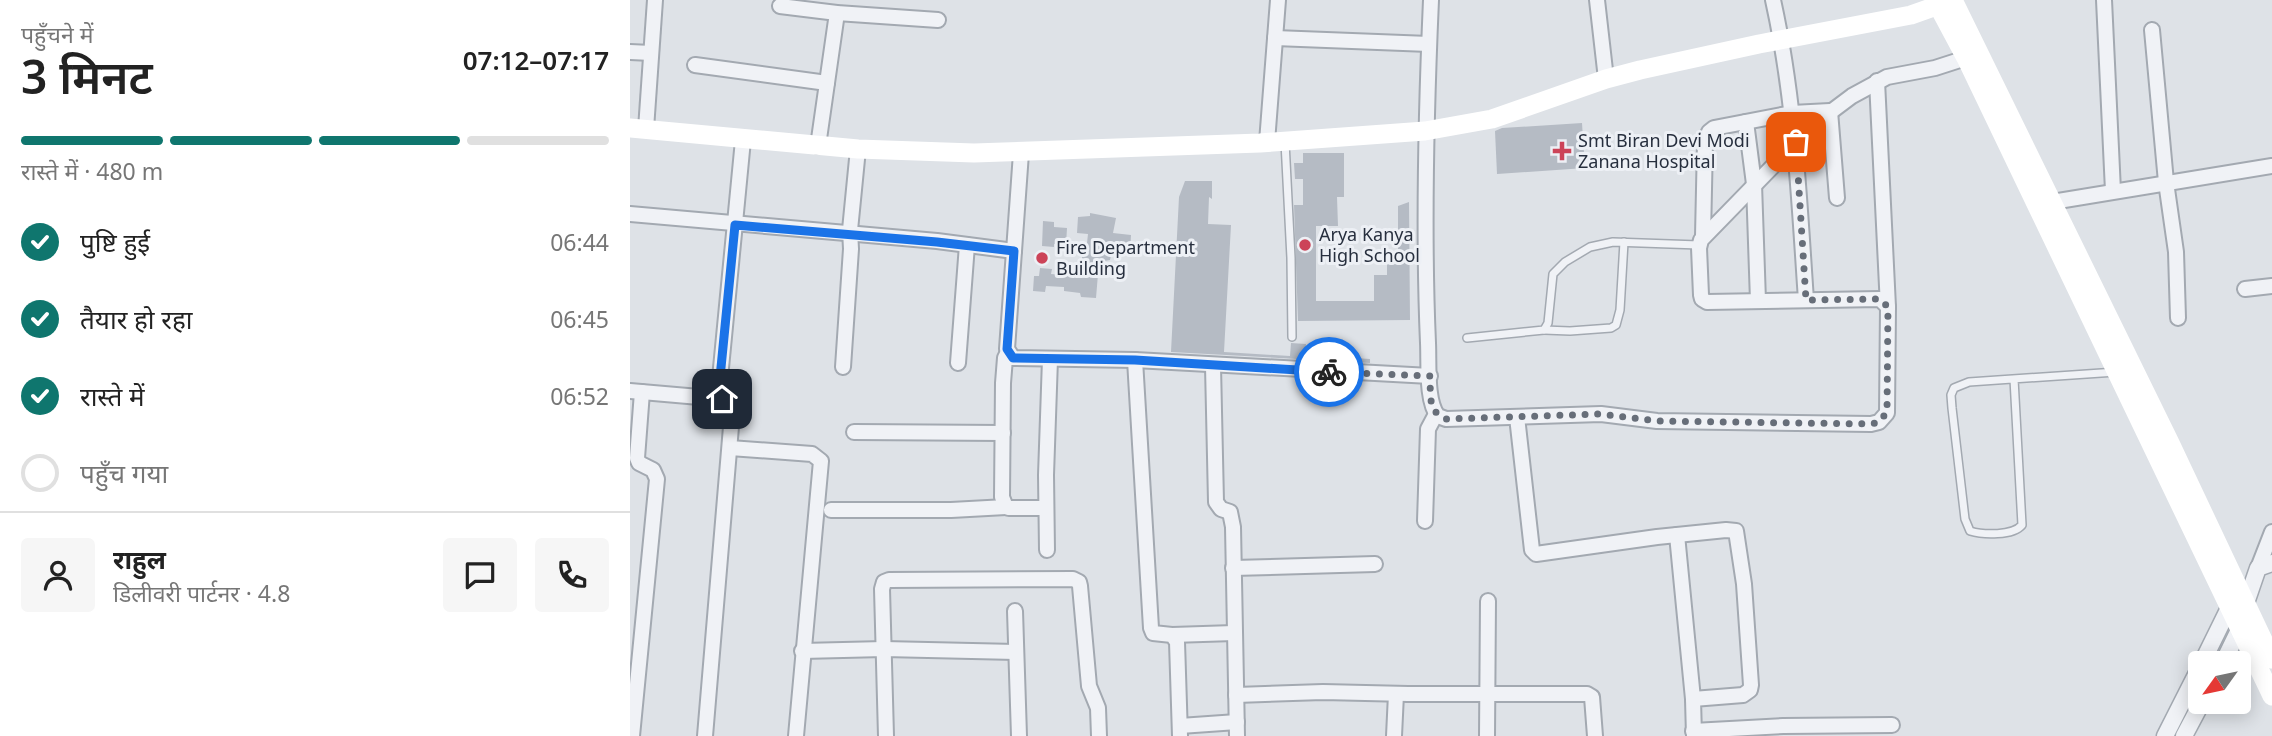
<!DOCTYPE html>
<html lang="hi">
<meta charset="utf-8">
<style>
:root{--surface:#fff;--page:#f6f6f6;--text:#222;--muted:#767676;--line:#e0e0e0;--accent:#0f766e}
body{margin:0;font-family:"Noto Sans","Noto Sans Devanagari",sans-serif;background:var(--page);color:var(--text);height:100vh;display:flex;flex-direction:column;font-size:26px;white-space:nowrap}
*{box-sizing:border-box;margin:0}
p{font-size:23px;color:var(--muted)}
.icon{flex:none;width:38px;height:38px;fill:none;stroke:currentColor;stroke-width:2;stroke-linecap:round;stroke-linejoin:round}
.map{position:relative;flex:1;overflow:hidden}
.drawer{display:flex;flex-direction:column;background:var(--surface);width:630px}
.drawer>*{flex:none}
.needle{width:46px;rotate:237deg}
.buttons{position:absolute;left:1558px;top:651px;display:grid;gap:14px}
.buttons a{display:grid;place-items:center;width:63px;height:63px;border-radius:7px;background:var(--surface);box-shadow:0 4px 18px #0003;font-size:35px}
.pin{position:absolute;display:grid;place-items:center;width:60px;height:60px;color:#fff;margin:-30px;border-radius:14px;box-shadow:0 4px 10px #0006}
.courier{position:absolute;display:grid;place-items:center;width:70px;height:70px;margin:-35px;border:5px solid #1a73e8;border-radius:50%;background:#fff;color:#222;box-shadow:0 2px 9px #0007}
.summary em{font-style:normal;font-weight:600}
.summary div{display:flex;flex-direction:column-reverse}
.summary{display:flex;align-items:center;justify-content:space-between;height:119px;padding:0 21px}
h1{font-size:46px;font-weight:600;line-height:52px}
.bar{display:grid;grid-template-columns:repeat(4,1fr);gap:10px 7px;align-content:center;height:84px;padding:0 21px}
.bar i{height:9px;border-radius:5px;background:var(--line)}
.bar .selected{background:var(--accent)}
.bar p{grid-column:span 4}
.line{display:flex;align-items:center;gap:18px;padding:0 21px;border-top:2px solid var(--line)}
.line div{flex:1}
.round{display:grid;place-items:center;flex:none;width:74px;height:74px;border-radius:7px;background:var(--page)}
ol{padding:0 21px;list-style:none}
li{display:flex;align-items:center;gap:21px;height:77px}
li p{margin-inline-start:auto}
li .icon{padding:7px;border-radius:50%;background:var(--accent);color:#fff;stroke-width:4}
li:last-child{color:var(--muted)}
li i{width:38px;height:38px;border:4px solid var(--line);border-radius:50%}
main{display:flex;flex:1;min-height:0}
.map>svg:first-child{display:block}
.building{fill:#b5bbc4}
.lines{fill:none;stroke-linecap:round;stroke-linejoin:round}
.service-casing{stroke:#a3a9b1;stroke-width:10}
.minor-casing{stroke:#a3a9b1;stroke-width:18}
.tertiary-casing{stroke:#a3a9b1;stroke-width:19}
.service{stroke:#f0f2f6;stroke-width:7}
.minor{stroke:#f0f2f6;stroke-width:14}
.tertiary{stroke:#f0f2f6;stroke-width:16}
.secondary{stroke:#fff;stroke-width:19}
.done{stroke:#676e79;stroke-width:7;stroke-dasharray:0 12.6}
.route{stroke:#1a73e8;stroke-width:9}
.poi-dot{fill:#cc4358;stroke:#edf0f5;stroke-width:2.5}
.labels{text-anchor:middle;stroke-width:6;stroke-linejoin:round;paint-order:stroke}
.poi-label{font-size:18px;fill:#272f3e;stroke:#edf0f5;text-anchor:start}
</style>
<main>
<section class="drawer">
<div class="summary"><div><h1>3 मिनट</h1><p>पहुँचने में</p></div><em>07:12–07:17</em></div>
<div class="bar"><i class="selected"></i><i class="selected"></i><i class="selected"></i><i></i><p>रास्ते में · 480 m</p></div>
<ol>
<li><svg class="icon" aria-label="check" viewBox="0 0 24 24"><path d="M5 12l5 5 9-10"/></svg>पुष्टि हुई<p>06:44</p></li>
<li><svg class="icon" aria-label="check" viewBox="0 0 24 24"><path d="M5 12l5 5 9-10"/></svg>तैयार हो रहा<p>06:45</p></li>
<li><svg class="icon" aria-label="check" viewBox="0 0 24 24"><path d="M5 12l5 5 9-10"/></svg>रास्ते में<p>06:52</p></li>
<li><i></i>पहुँच गया</li>
</ol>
<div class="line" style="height:126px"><a class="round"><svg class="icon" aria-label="person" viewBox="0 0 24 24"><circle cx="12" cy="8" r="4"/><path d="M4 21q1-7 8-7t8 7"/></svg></a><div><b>राहुल</b><p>डिलीवरी पार्टनर · 4.8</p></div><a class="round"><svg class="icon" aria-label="chat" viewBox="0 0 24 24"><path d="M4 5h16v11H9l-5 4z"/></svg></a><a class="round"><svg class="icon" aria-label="phone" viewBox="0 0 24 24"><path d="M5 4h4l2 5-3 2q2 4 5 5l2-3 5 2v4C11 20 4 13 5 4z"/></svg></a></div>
</section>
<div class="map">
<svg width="1642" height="736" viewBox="0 0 1642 736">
<rect width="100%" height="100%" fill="#dee2e7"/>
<g class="building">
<path d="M952,123L955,168L867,174L865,131L872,128Z"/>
<path d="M673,153H714V197H707L708,226H686V301H744V275H757V263H768V206L779,202L780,320L668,321L664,205H673V179H665L664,163H673Z"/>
<path d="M555,181H582V199L579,197L578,224L601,225L594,352L660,356L661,343L676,344L675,355L740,359V363L541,352L549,197Z"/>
<path d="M460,213L486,218L483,233L501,235L500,253L482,250L480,260L469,262L466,298L451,297L450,293L434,291V287L416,286L415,292L403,291L404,276H409L410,268L422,269L421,274L452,277V252H456L458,234L447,233L448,217L460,216Z"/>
<path d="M413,221L424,222V227L437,228L436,245L424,244V247L412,246Z"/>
</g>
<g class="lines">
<defs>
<g id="service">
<path d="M655,142L661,258L662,337"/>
<path d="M914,330L940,331L981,328L986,325L990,310L994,242"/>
<path d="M837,338L914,330L918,323L923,274L935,262L960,247L983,242L1069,245"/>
<path d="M1384,379L1392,525C1383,536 1353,535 1340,531L1335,519L1322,408L1321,395L1324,388L1339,382L1486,372"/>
</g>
<g id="minor">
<path d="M801,0C796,114 793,229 798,343C799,363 796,402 808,416L816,419L971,414L1027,421L1241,424L1249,422L1257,413L1258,307L1250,299L1077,302L1072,299L1071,295L1069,248L1071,240L1182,126L1222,96L1257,77L1305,68L1336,58"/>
<path d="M967,0L976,79"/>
<path d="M1143,0C1165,99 1169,199 1176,300"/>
<path d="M1474,0L1483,191"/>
<path d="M150,6L207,13L308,20"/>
<path d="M1522,30L1536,182L1546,252L1548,318"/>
<path d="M645,38L799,44"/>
<path d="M0,52L21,53"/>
<path d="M65,65L197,83"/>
<path d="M1247,81L1258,307"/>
<path d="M1116,122L1124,184L1128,301"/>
<path d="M16,129L25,0"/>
<path d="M637,142L648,0"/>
<path d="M188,146L207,13"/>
<path d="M391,153L377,349L383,358L505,360L800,376"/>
<path d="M1416,203L1642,166"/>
<path d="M0,214L307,241L384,251"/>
<path d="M1073,236L1075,142L1079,132L1084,128L1162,113L1200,111L1207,198"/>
<path d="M1615,289L1642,286"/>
<path d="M378,352L375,358L373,383L372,497L376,507L379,508H416"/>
<path d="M505,360L521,628L523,633L542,635L547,642L550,736"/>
<path d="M328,363L337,245"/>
<path d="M583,366L586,502L591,509L600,512L603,527L607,736"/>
<path d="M213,367L221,249L220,230L228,149"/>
<path d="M0,391L92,399L103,403L75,736"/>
<path d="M88,399L113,140"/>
<path d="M887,417L902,550L906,554L1027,537L1096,530L1106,531L1114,584L1121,685L1120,690L1113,695L1063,699L1064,736"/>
<path d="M224,432L373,433"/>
<path d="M100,448L182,454L191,461L166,736"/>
<path d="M201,510H321L376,507"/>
<path d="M795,521L798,429L806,414"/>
<path d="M1047,535L1063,699"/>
<path d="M417,550L416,475L420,359"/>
<path d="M603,568L745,564"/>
<path d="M1628,568L1642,532"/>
<path d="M385,611L389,736"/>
<path d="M542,635L604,633"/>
<path d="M172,651L254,649L386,652"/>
<path d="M606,695L693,692L778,694H957L962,697L965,736"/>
<path d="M550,726L607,722"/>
<path d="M1063,731L1153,726L1262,725"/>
<path d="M2,736L27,479L23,470L9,463L7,458L12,392"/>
<path d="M256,736L252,589L254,582L259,580L443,579L449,582L450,586L459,686L468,708L469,736"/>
<path d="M764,736L766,694"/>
<path d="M857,736L858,601"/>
</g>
<g id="tertiary">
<path d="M1572,663L1600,606"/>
<path d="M1593,663L1610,628L1616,603L1628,568L1642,563"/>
<path d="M1535,736L1570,667"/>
<path d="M1554,736L1572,702"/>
</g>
</defs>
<use href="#service" class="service-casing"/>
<use href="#minor" class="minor-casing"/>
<use href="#tertiary" class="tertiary-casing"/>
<use href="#service" class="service"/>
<use href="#minor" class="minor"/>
<use href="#tertiary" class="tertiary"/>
<g class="secondary">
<path d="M1305,0L1336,58L1642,696"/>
<path d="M1323,0L1540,443L1642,659"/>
<path d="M0,128L228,149L344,153L630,143L795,131L862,119L976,79L1010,70L1129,44L1281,15L1323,0"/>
</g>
</g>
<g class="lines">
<path class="done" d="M699,372L800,376C801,394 797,412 816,419L971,414L1027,421L1241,424L1249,422L1257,412L1258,307L1250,299L1176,300L1166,142"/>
<path class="route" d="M92,399L88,398L105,225L307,242L384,251L377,349L383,358L505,360L699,372"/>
</g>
<g class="poi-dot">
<path d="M928.5 140.5h7v7h7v7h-7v7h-7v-7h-7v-7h7z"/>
<circle cx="675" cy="245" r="7"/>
<circle cx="412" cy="258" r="7"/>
</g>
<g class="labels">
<g class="poi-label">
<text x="948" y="147">Smt Biran Devi Modi<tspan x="948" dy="21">Zanana Hospital</tspan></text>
<text x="689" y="241">Arya Kanya<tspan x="689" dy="21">High School</tspan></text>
<text x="426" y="254">Fire Department<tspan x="426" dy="21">Building</tspan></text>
</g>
</g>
</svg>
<div class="buttons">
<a><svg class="needle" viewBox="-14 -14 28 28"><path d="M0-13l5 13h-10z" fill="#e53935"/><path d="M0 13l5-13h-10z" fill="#767676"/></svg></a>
</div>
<div class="pin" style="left:1166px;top:142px;background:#ea580c"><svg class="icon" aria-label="bag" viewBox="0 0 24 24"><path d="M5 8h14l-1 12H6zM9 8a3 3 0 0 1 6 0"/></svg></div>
<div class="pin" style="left:92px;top:399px;background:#1f2937"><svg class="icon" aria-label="home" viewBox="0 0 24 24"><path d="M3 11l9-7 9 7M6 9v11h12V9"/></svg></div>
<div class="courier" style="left:699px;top:372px"><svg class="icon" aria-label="bike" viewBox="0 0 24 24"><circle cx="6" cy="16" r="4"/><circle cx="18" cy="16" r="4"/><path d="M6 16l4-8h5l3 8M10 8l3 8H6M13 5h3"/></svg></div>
</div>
</main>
